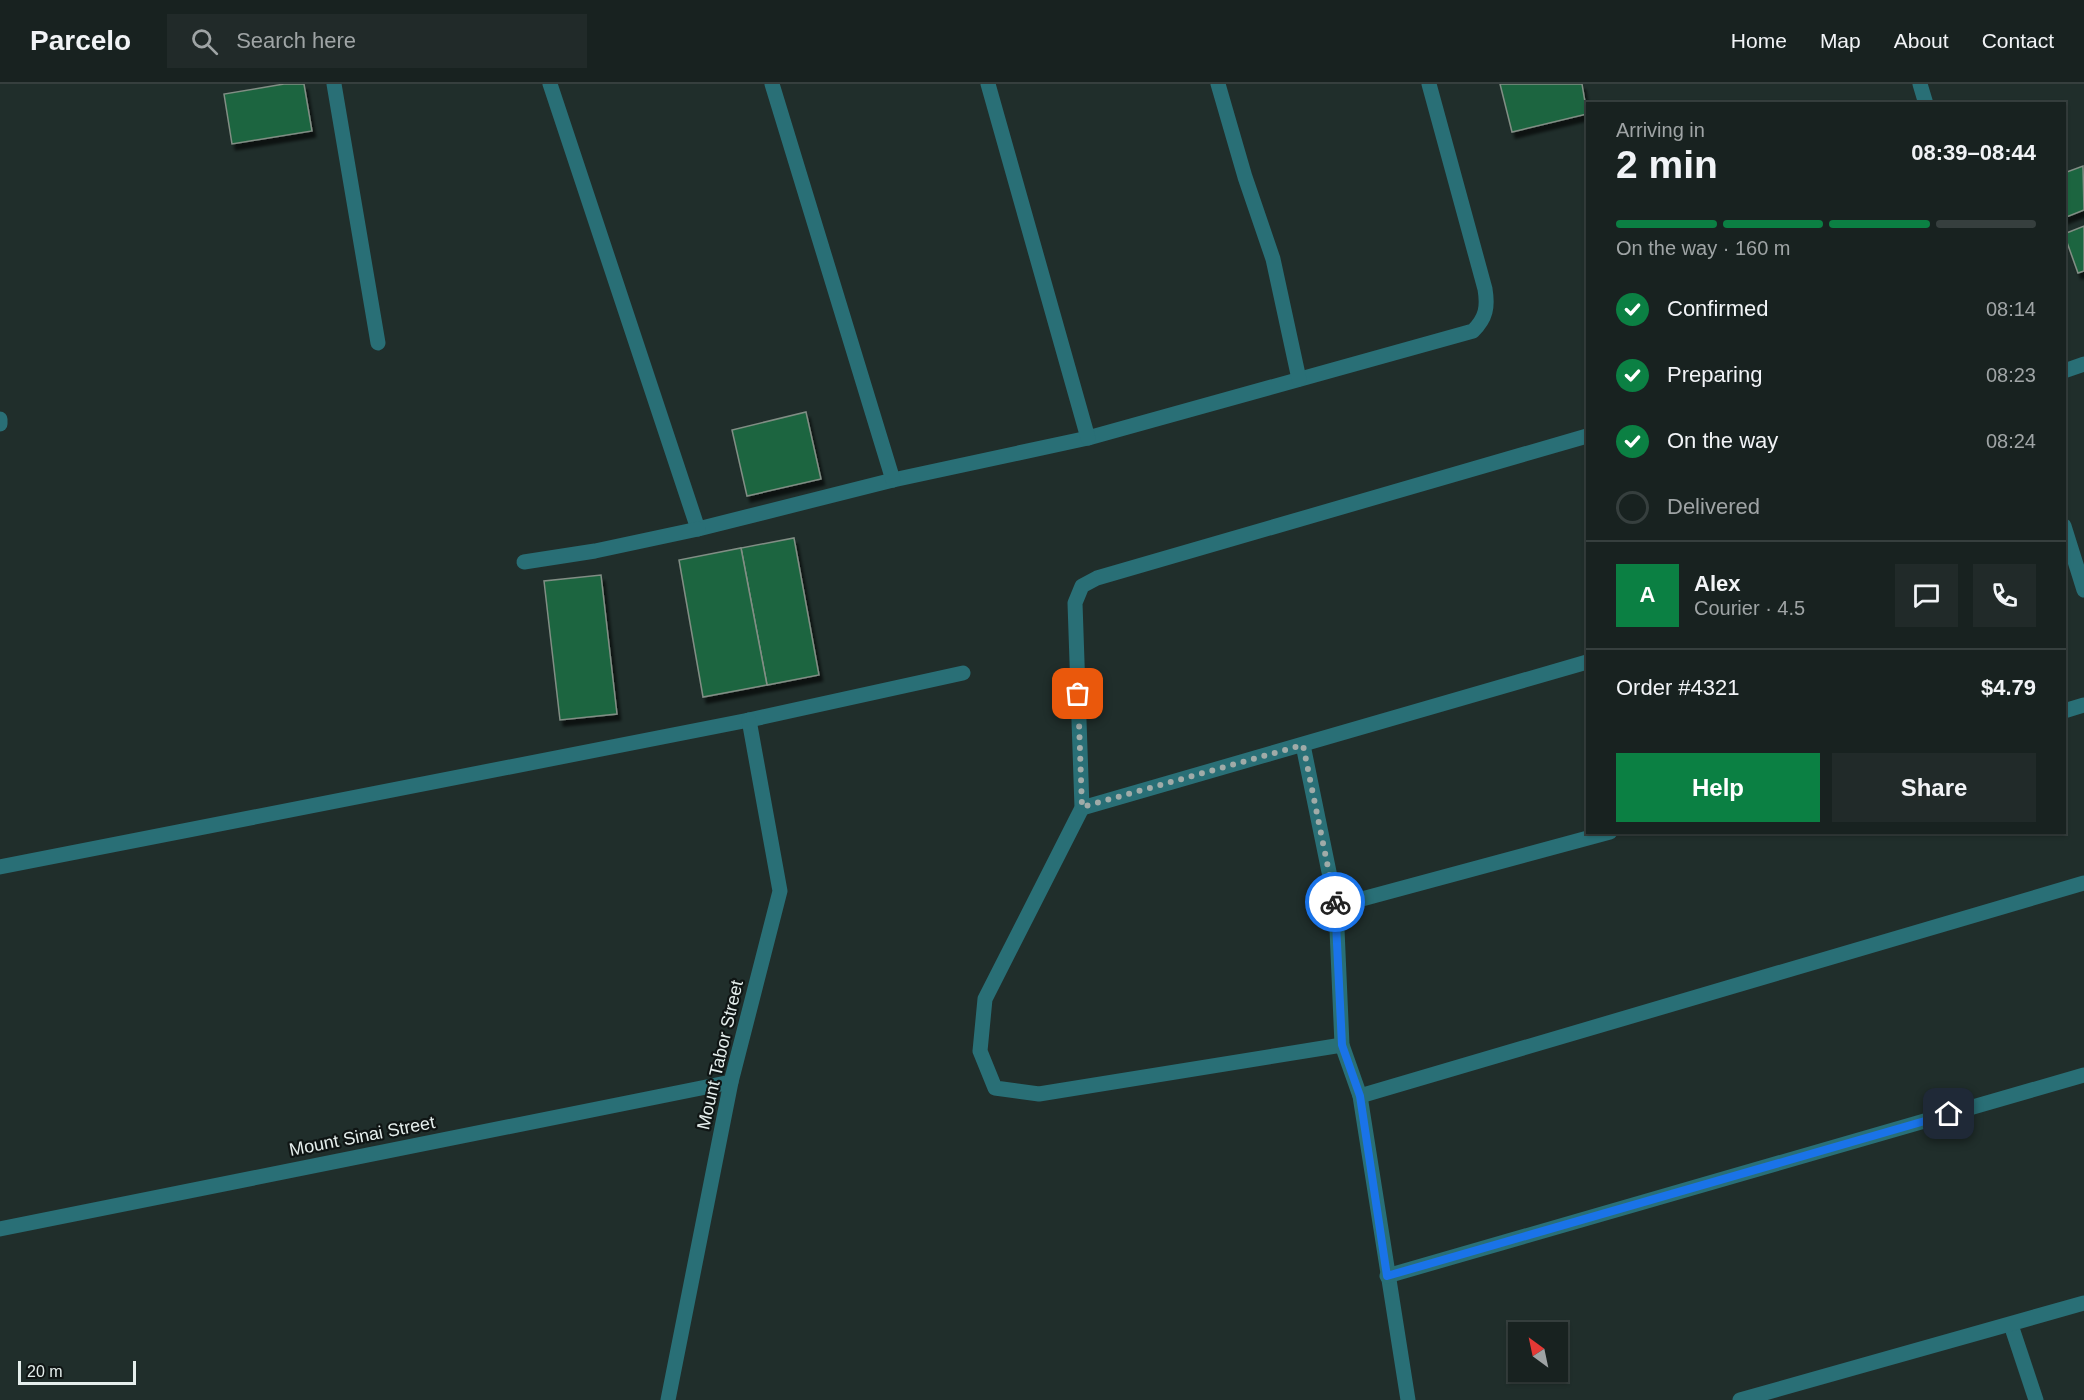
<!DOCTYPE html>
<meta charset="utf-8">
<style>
:root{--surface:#182220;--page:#212a29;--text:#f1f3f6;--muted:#9fa4a5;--line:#363f3e;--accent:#0b8043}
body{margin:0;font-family:Helvetica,sans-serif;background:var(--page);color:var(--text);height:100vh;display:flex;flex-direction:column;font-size:22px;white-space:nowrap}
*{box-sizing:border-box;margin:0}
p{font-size:20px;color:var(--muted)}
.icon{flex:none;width:33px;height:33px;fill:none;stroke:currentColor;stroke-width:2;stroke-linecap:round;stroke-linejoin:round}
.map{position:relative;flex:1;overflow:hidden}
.details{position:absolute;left:1586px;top:18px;width:480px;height:732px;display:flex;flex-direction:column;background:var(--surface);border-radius:0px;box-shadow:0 2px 4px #0004,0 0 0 2px var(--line)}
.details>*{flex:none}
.needle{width:39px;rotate:327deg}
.fabs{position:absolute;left:1508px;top:1238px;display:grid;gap:12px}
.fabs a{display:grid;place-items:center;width:60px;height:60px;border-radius:0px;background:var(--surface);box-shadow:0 2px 4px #0004,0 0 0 2px var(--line);font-size:30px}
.scale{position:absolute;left:18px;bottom:15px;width:118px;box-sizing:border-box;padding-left:6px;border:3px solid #e5eeec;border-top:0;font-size:16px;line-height:21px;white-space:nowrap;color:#e5eeec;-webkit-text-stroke:4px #0f1514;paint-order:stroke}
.pin{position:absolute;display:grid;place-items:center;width:51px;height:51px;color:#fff;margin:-26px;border-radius:12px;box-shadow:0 3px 9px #0006}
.courier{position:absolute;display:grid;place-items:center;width:60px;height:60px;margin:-30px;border:4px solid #1a73e8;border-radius:50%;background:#fff;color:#222;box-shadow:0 2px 8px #0007}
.summary em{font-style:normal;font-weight:700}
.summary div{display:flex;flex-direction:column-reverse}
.summary{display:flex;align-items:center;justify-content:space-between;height:102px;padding:0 30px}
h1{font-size:39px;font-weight:700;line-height:45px}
.bar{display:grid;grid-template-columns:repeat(4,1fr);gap:9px 6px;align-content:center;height:72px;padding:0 30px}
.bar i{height:8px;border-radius:4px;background:var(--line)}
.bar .on{background:var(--accent)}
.bar p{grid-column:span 4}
.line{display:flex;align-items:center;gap:15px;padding:0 30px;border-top:2px solid var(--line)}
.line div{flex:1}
.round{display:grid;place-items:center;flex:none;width:63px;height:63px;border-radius:0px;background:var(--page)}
ol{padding:0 30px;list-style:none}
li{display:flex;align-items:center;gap:18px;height:66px}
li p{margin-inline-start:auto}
li .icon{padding:6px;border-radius:50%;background:var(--accent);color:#fff;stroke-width:4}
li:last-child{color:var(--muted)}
li i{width:33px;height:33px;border:3px solid var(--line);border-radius:50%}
.cta{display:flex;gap:12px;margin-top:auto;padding:12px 30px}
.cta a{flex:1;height:69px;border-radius:0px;background:var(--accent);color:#fff;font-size:24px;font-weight:700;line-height:69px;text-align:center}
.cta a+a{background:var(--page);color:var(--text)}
header{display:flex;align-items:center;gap:36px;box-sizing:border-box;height:84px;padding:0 30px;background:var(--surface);border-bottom:2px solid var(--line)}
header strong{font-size:28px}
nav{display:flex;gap:33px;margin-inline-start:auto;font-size:21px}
.search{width:420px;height:54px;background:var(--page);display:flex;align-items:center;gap:15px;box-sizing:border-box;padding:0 21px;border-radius:0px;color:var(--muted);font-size:22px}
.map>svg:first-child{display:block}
.building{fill:#1e653f;stroke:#818e85;stroke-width:1.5;filter:url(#shadow)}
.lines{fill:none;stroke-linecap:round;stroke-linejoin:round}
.minor{stroke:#296f76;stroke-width:15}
.done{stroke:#a0aba8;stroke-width:6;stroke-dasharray:0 10.8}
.route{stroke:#1a73e8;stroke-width:8}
.labels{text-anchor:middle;stroke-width:4.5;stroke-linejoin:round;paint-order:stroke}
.street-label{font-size:18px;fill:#e5eeec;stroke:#0f1514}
</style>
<header>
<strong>Parcelo</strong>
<div class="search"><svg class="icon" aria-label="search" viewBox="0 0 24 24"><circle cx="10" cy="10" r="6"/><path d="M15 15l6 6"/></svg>Search here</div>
<nav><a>Home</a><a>Map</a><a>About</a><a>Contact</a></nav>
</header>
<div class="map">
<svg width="2084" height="1316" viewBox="0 0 2084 1316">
<defs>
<filter id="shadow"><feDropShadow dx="3.5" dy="6" stdDeviation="1.5" flood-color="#0009"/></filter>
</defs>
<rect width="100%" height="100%" fill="#202e2b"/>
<g class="building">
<path d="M284,0H304L312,47L232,60L224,10Z"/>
<path d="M1500,0H1582L1587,30L1512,48Z"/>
<path d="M2083,82L2084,126L2064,134V89Z"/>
<path d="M2084,142V187L2078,189L2064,150Z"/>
<path d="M806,328L821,395L747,412L732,346Z"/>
<path d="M794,454L819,591L767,601L741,464Z"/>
<path d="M741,464L767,601L703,613L679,476Z"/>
<path d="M601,491L617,630L560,636L544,497Z"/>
</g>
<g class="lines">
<g class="minor">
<path d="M334,0L378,259"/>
<path d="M550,0L698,445L893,396L1088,354L1473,247C1486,234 1488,223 1485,205L1429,0"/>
<path d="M772,0L893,396"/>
<path d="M988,0L1088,354"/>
<path d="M1218,0L1245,93L1273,175L1299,295"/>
<path d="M1920,0L1926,20"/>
<path d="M2064,287L2084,280"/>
<path d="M0,335V340"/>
<path d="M2064,442L2084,506"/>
<path d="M524,478L595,467L698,445"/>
<path d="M2064,627L2084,621"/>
<path d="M1303,661L1336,822L1342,961L1360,1012L1408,1316"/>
<path d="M1082,724L1587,578"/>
<path d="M0,783L749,636L963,589"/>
<path d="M1336,822L1610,748"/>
<path d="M1342,961L1039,1010L995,1004L980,967L985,915L1082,724L1075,519L1082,502L1097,494L1587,352"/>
<path d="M1360,1012L2084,799"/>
<path d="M0,1145L731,998"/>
<path d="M1387,1192L2084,991"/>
<path d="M2011,1241L2036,1316"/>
<path d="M668,1316L731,998L780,807L749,636"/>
<path d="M1740,1316L2084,1219"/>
</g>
</g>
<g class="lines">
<path class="done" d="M1078,610L1082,723L1303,661L1335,818"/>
<path class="route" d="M1335,818L1342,961L1360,1012L1387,1192L1949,1030"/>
</g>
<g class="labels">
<g class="street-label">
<text transform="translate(720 971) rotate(-77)" y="6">Mount Tabor Street</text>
<text transform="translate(362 1052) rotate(-11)" y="6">Mount Sinai Street</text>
</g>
</g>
</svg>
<div class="fabs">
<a><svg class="needle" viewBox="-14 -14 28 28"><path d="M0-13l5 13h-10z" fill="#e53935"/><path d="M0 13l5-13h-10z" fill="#9fa4a5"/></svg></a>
</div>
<div class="scale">20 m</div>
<div class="pin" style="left:1078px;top:610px;background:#ea580c"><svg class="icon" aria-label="bag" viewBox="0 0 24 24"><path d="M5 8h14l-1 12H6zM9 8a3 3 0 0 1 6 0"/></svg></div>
<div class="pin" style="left:1949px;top:1030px;background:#1f2937"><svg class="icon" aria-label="home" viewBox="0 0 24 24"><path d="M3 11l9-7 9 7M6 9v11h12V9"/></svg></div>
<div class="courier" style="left:1335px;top:818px"><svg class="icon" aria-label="bike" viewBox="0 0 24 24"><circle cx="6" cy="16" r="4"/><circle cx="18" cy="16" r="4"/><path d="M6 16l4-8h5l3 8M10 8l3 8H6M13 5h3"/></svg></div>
<section class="details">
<div class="summary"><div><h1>2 min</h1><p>Arriving in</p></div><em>08:39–08:44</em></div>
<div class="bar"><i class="on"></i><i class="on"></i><i class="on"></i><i></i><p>On the way · 160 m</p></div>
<ol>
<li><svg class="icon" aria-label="check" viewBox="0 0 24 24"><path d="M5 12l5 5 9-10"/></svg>Confirmed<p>08:14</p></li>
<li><svg class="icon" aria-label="check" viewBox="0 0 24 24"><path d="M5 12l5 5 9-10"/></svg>Preparing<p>08:23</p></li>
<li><svg class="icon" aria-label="check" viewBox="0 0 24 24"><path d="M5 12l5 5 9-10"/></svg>On the way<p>08:24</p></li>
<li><i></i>Delivered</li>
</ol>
<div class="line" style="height:108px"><b class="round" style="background:var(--accent);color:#fff">A</b><div><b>Alex</b><p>Courier · 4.5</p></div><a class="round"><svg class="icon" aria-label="chat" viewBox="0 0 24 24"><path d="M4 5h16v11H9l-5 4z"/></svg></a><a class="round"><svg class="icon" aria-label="phone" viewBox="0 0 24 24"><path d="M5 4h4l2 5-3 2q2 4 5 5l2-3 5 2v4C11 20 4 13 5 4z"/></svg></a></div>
<div class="line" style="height:78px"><div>Order #4321</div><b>$4.79</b></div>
<div class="cta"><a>Help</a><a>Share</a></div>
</section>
</div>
